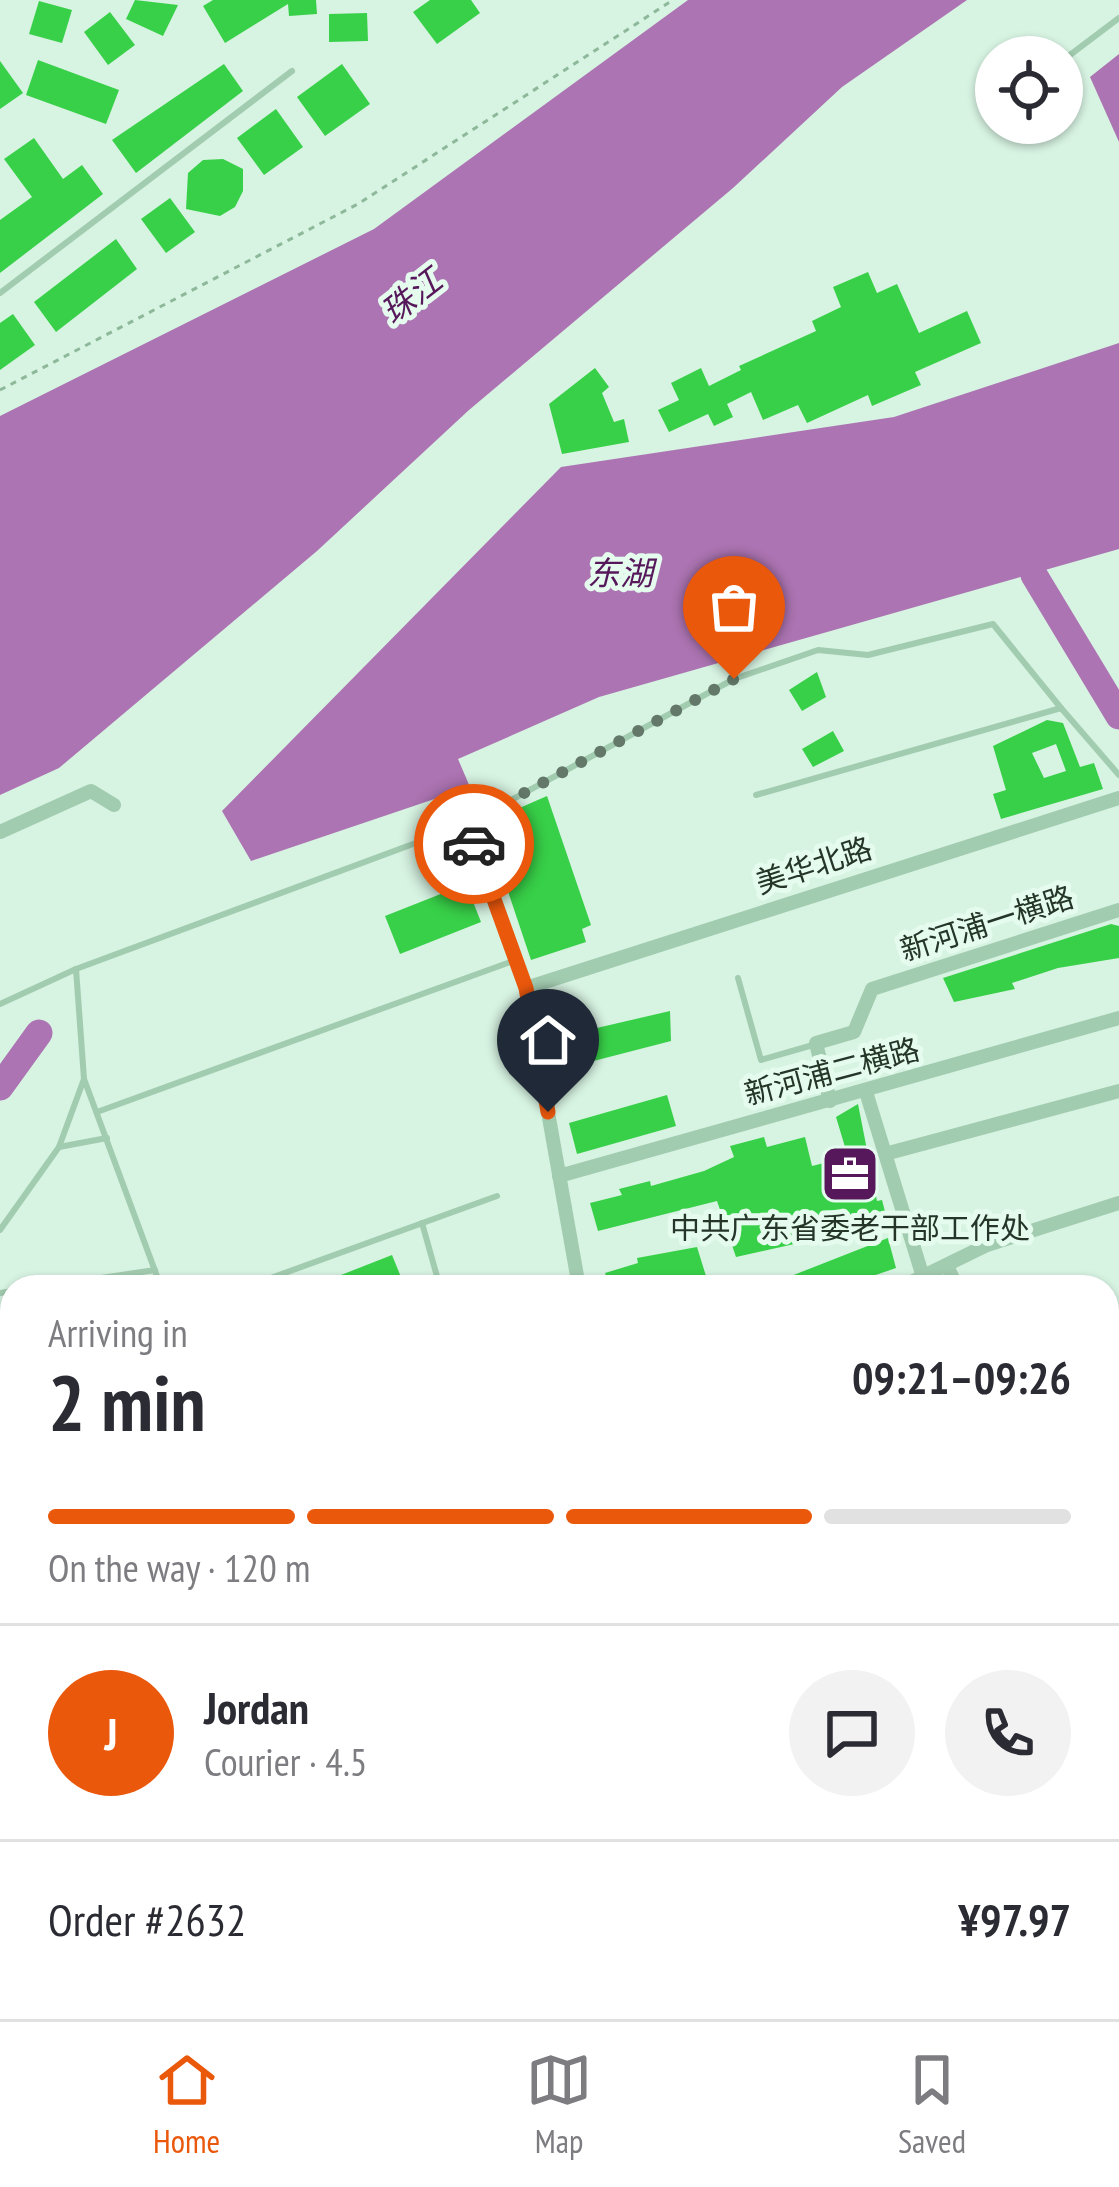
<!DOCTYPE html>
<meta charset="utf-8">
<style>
:root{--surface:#fff;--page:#f2f2f3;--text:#2b2b33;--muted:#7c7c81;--line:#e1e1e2;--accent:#ea580c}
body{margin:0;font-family:"PT Sans Narrow","Noto Sans SC",sans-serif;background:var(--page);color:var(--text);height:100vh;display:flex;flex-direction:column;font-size:45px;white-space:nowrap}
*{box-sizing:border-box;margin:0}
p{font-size:39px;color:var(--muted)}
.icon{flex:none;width:66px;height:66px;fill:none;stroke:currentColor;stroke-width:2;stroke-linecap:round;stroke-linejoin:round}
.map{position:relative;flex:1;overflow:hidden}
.side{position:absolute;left:0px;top:1275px;width:1119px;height:744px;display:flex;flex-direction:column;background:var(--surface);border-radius:36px 36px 0 0;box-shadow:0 3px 9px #0004}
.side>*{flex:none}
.fabs{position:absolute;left:975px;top:36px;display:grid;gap:24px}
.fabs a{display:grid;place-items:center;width:108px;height:108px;border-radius:50%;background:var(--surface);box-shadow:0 3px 9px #0004;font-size:60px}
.pin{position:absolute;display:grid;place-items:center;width:102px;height:102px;color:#fff;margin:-123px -51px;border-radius:50% 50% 50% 0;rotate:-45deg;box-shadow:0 0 12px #0007}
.pin .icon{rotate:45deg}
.courier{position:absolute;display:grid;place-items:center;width:120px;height:120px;margin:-60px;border:9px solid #ea580c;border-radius:50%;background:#fff;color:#222;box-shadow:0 3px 15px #0007}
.headline em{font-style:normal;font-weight:600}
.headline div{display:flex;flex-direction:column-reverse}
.headline{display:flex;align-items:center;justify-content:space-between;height:204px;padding:0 48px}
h1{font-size:78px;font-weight:600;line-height:90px}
.bar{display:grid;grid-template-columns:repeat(4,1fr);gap:18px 12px;align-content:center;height:144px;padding:0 48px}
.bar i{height:15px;border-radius:9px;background:var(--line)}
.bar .on{background:var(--accent)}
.bar p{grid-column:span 4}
.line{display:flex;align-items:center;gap:30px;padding:0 48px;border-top:3px solid var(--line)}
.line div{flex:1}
.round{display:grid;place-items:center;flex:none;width:126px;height:126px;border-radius:63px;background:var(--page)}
.dock{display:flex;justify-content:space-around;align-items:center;height:168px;border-top:3px solid var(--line);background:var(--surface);font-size:33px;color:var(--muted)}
.dock a{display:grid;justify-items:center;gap:6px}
.dock .on{color:var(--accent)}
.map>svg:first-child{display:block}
.green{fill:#96bac3}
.water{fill:#ac74b2}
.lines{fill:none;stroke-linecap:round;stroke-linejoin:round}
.river{stroke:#ac74b2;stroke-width:27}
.building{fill:#38d048;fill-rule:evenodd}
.path{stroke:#8db899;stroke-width:3;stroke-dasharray:6 6;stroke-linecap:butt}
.service{stroke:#a2ccb0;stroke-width:6}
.minor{stroke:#a2ccb0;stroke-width:14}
.done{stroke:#637869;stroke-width:12;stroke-dasharray:0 21.6}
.route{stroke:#ea580c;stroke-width:15}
.labels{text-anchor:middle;stroke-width:10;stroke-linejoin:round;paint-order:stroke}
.street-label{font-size:30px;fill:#253628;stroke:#e4fbed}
.poi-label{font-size:30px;fill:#253628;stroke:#e4fbed}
.water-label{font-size:33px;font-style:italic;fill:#56185b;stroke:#e4fbed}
</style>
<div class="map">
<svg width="1119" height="2019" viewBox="0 0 1119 2019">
<rect width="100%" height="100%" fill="#d7f3e2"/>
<g class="green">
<path d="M467,2007H620L625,2019H471Z"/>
<path d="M629,2007H719L724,2019H634Z"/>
</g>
<g class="water">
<path d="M688,0H967L842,87L733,188L469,410L317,551L59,768L0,795V416L374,229Z"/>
<path d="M1119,54V142L1090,77Z"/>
<path d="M1119,343V549L599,697L458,759L470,787L251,861L222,811L561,467L894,417Z"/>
</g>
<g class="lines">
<g class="river">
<path d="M1034,575L1119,716"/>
<path d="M0,1087L39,1033"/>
</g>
</g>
<g class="building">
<path d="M135,0L178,5L163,36L126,19Z"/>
<path d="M213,0H316L317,14L289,16L288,4L225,43L203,6Z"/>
<path d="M430,0H471L480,13L437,44L413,12Z"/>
<path d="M39,1L72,10L62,43L29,34Z"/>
<path d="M110,12L135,45L108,65L84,32Z"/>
<path d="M367,13L368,41L329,42V14Z"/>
<path d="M38,60L119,90L106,124L26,95Z"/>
<path d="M0,61L23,93L0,109Z"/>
<path d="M224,64L243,91L136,173L112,140Z"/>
<path d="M342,64L370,104L325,136L297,97Z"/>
<path d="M276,109L303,147L264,175L237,138Z"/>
<path d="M34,138L63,179L82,165L103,194L0,273V220L32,197L4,159Z"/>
<path d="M223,159L243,169V191L235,207L220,216L186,209L188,173L203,160Z"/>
<path d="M170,198L195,232L166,253L141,219Z"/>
<path d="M116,239L137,269L56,332L34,302Z"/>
<path d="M868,272L877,293L897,284L919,333L967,311L981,343L915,372L921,385L872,406L868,395L807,423L798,405L763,420L751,392L727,404L733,417L714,426L708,414L669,432L658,410L679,400L671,383L701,368L709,386L741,370L739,366L816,331L812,321L841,307L833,287Z"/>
<path d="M13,314L35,345L0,370V323Z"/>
<path d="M595,368L609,387L602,393L614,422L624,419L629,442L562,454L549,404Z"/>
<path d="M817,672L826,697L802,711L789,690Z"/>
<path d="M1047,720L1063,723L1080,767L1094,763L1103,789L1001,819L993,794L1006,790L993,746ZM1056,744L1066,771L1044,778L1032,753Z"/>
<path d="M833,731L844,751L813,767L802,749Z"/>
<path d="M547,796L591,925L582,929L586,942L531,960L485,823Z"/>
<path d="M466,884L481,922L400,954L385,916Z"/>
<path d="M1111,924L1119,926V958L1058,968L1012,983L1015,989L954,1002L943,978Z"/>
<path d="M670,1011L671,1041L578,1065L574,1054L564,1056L558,1037Z"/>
<path d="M667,1095L676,1126L577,1154L569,1123Z"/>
<path d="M858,1104L877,1201L882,1200L888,1223L736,1257L717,1201L598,1231L590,1203L622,1195L619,1189L650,1181L651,1186L704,1171L734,1157L730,1146L764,1137L767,1147L805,1137L812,1166L848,1157L836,1117Z"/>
<path d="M888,1238L896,1268L841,1287H763Z"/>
<path d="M697,1247L706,1276L662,1287H610L605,1273L638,1263L637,1258Z"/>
<path d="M392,1255L405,1287H313V1286Z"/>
<path d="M12,1643V1718L0,1724V1649Z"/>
<path d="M12,1845V1920L0,1925V1851Z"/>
<path d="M12,1989V2007H41L17,2019H0V1994Z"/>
<path d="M175,2007H275L247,2019H180Z"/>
<path d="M770,2007H857L862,2019H745Z"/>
</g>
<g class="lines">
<path class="path" d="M0,390L358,204L673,0"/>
<g class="service">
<path d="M1062,61L1119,18"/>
<path d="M0,293L292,71"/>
<path d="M756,795L1061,708L1119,775"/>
<path d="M467,824L513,961"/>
<path d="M76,969L84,1079L161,1287"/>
<path d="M738,978L761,1060L813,1045"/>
<path d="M0,1004L76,969L467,824L734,679L818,650L868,655L993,624L1061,708"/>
<path d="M97,1112L513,961L525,986"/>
<path d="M59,1147L107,1138"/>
<path d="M422,1223L440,1287"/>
<path d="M0,1230L59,1147L84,1079"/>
<path d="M40,1287L155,1270"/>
<path d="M246,1287L497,1196"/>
<path d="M0,1293L12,1291"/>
<path d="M0,1565L12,1559"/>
<path d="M0,1837L12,1832"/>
<path d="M136,2007L141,2019"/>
<path d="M323,2007L328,2019"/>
<path d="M445,2007L450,2019"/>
<path d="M733,2007L738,2019"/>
<path d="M32,2019L61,2007"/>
</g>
<g class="minor">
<path d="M0,832L91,791L114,805"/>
<path d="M866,1092L923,1277"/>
<path d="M830,1101L816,1043L854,1032L872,989L1119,910"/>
<path d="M885,1154L1119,1091"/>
<path d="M559,1176L1119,1018"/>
<path d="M947,1266L957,1287"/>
<path d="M579,1287L526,988L1119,798"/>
<path d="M901,1287L987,1245L1119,1203"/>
<path d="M1107,1563L1119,1560"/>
<path d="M1107,1902L1119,1930"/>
<path d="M881,2007L885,2019"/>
</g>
</g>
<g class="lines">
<path class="done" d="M474,844L467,824L734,679"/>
<path class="route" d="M474,844L526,988L548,1112"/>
</g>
<defs>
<symbol id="office-square" viewBox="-11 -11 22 22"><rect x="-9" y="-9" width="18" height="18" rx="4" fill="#56185b" stroke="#e4fbed"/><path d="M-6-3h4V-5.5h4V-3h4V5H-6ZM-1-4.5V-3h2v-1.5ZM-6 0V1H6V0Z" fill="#fff"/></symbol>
</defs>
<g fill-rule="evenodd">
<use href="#office-square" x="817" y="1141" width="66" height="66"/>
</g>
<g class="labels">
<g class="street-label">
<text transform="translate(814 866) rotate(-18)" y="10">美华北路</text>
<text transform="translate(987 924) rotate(-18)" y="10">新河浦一横路</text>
<text transform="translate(832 1072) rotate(-15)" y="10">新河浦二横路</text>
</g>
<g class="poi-label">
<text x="850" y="1239">中共广东省委老干部工作处</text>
</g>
<g class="water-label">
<text transform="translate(411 296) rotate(-38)" y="12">珠江</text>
<text x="620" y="585">东湖</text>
</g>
</g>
</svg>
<div class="fabs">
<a><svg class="icon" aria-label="locate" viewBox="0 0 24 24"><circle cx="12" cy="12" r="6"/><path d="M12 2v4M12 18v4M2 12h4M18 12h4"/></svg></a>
</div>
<div class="pin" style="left:734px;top:679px;background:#ea580c"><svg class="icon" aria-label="bag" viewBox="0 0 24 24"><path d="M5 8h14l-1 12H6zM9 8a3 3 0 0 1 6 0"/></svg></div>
<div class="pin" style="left:548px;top:1112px;background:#1f2937"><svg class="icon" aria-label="home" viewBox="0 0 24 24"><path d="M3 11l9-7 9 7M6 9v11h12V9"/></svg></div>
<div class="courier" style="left:474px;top:844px"><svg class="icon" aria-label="car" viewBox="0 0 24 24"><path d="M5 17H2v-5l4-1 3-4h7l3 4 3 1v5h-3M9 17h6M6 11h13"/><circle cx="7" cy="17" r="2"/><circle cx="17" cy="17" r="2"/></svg></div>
<section class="side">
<div class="headline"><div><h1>2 min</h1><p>Arriving in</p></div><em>09:21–09:26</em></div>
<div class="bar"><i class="on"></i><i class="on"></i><i class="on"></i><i></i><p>On the way · 120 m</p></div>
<div class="line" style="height:216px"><b class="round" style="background:var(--accent);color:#fff">J</b><div><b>Jordan</b><p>Courier · 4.5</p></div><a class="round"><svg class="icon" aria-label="chat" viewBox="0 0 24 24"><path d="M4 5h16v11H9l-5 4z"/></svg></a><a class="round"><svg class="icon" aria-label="phone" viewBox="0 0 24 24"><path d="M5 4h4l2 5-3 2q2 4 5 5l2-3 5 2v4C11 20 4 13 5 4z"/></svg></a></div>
<div class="line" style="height:156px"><div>Order #2632</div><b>¥97.97</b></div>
</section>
</div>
<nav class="dock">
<a class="on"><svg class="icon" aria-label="home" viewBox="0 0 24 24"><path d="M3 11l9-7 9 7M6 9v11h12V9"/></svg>Home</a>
<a><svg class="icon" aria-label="map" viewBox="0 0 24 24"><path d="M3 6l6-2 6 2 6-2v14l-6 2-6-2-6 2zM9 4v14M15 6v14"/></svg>Map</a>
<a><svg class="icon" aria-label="saved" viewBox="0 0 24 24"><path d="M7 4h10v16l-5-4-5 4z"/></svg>Saved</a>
</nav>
